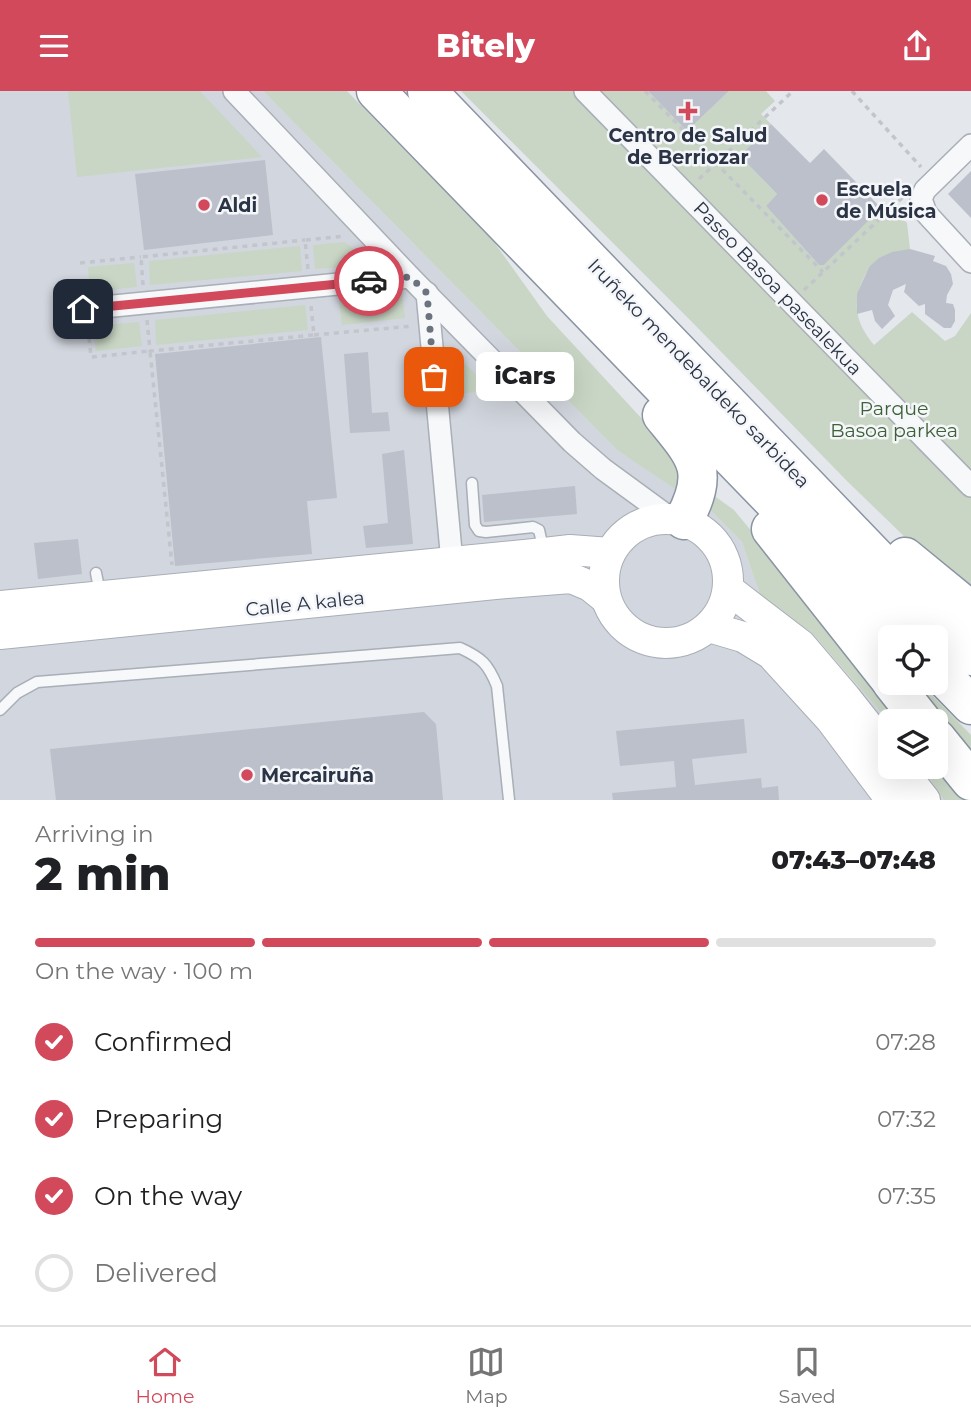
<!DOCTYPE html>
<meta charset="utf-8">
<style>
:root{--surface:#fff;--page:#f6f6f6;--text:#202124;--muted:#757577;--line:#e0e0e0;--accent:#d1495b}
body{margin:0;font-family:Montserrat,sans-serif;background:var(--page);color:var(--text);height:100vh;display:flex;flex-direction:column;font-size:26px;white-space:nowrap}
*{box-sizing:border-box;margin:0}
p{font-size:23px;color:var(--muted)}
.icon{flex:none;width:38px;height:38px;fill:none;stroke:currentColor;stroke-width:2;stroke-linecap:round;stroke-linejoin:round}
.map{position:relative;height:709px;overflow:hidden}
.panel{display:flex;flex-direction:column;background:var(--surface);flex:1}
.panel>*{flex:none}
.buttons{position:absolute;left:878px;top:534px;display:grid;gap:14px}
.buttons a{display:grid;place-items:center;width:70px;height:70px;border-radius:10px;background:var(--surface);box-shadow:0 7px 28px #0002;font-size:35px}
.pin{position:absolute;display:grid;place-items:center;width:60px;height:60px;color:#fff;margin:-30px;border-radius:14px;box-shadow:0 4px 10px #0006}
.courier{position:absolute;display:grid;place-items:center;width:70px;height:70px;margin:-35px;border:5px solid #d1495b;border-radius:50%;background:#fff;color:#222;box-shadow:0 2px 9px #0007}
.bubble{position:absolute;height:49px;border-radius:10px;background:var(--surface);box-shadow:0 7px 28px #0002;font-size:23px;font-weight:800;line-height:49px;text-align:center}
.head em{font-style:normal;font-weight:800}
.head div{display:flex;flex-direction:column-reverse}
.head{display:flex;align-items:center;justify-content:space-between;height:119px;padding:0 35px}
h1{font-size:46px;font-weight:800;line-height:52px}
.bar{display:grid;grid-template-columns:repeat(4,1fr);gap:10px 7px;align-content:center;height:84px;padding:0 35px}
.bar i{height:9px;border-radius:5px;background:var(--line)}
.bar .selected{background:var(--accent)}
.bar p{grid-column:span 4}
ol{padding:0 35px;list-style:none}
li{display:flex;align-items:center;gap:21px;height:77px}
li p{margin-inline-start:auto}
li .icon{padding:7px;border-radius:50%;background:var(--accent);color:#fff;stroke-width:4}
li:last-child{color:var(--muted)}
li i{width:38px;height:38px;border:4px solid var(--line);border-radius:50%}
header{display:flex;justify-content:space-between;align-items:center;height:91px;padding:0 35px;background:var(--accent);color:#fff;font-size:32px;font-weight:800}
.dock{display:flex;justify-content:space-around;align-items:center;height:98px;border-top:2px solid var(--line);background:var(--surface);font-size:19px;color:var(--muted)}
.dock a{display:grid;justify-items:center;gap:4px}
.dock .selected{color:var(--accent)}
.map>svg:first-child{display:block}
.built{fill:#d2d6de}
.green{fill:#c9d6c5}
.building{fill:#bbc0ca}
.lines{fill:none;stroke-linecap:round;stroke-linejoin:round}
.lane-casing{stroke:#a9aeb7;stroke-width:13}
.street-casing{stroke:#a9aeb7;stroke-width:24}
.secondary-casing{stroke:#a9aeb7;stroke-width:32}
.highway-casing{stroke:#8b94a3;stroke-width:41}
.path{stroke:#c2c5cb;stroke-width:3.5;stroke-dasharray:5 5;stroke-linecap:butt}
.lane{stroke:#f7f8fa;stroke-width:10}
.street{stroke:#f7f8fa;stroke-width:21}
.secondary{stroke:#fff;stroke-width:30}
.highway{stroke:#fff;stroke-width:38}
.done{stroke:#6c737f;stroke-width:7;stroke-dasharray:0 12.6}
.route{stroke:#d1495b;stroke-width:9}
.poi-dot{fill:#d1495b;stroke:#f4f6f9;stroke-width:2.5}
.labels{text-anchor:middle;stroke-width:5;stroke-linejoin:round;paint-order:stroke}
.poi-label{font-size:19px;font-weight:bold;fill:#2b3445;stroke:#f4f6f9;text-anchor:start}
.street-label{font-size:19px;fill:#2b3445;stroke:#f4f6f9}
.park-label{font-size:19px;fill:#3f6138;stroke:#f4f6f9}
</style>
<header><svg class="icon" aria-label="menu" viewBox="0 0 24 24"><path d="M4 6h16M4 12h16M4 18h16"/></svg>Bitely<svg class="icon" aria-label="share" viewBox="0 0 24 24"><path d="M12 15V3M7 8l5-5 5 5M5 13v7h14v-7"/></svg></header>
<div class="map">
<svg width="971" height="709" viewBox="0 0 971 709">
<rect width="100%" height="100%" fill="#e4e7ec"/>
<path class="built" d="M0,0H263L617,359L708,417L742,451L761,507L810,540L891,633V676H922L944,709H0Z"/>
<g class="green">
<path d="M68,0H200L262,66L77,86Z"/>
<path d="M263,0H347L494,151L547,225L655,342L672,363L682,385L680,401L617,359Z"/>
<path d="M461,0H648L687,40L729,0H766L775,10L761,23L771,33L740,65L777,103L766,115L819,174H824L885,112L907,132L910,158L869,176C853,207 851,226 874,254L912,221L945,250L955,245L971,222V502L942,482L847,390L693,232Z"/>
<path d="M345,151L354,158C357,180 331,176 315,178L313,154Z"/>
<path d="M300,155L302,180L150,194L149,170Z"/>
<path d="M134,172L137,196L90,201L88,176Z"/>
<path d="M402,203L405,227L342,234L339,210Z"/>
<path d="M305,214L308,239L156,254L155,229Z"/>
<path d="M139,231L142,255L96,260L93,235Z"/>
<path d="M453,261L492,299L458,303Z"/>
<path d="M709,401L734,419L909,630H891V633L810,540L761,507L742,451L708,417Z"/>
<path d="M904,592H920L971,644V672Z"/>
<path d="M936,665L971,709H944L922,676H936Z"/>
</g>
<g class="building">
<path d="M648,0H729L687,40Z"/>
<path d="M771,33L810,72L824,58L881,117L824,174H819L766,115L777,103L740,65Z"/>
<path d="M265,69L273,144L144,159L135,83Z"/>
<path d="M971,80V127L948,103Z"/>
<path d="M910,158L935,165L933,170L946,175L951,183L953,193L947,204L946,212L953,213L955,219V230L951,237H944L925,223V213L919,215L904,201L906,193L893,199L888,214L895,225L882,238L875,230L872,219L857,223V203L869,176L879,167L892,161Z"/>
<path d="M321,246L337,407L307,410L312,463L175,475L155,263Z"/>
<path d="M368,261L372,322L388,321L390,340L350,342L344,263Z"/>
<path d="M404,359L413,453L366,457L363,435L388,432L382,363Z"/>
<path d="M575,395L577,423L484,431L482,404Z"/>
<path d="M78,448L82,483L38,488L34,452Z"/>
<path d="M424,621L436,633L443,709H56L50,658Z"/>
<path d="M744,628L747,662L692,668L695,694L761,687L762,697L778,695L779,709H613L612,702L676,696L674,670L620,675L616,640Z"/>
</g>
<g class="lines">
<defs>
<g id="lane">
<path d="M472,392L475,434L479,440L486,441L533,436L539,439L544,461"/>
<path d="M96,482L100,502"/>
<path d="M0,619L17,602L37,591L460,557C482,567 488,573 497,595L509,709"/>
</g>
<g id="street">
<path d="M234,0L410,186L572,351L603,378L670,427"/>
<path d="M585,0L971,395"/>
<path d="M971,54L925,99L921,108L926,122L971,171"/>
<path d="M427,202L452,471"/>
<path d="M83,218L410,186"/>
</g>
<g id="secondary">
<circle cx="666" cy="490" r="62"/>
<path d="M728,498L801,554L846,607L891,664"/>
<path d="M0,515L544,462L570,459L610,462"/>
<path d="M709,536L743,546L771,563L831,629L891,709"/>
<path d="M0,543L495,493L571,487L590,495L605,507"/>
<path d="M899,676L925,709"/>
</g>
<g id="highway">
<path d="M376,0L905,546"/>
<path d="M427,0L971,565"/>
<path d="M662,324C695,365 711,378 684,429"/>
<path d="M771,438L891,590"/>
<path d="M905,466L971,520"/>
<path d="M936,578L971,614"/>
<path d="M892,592L922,630"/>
<path d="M936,647L971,690"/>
</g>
</defs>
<use href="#lane" class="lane-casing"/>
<use href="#street" class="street-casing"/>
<use href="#secondary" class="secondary-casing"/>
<use href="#highway" class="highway-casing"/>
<g class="path">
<path d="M645,0L823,181"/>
<path d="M852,0L921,76"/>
<path d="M699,88L793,0"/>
<path d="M80,172L141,166"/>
<path d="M308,178L305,149L345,145"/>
<path d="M143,194L141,166L305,149"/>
<path d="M804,199L903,106"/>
<path d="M147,229L150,260L314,244L311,215"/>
<path d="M88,237L91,266L150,260L172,474"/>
<path d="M314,244L413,235"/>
</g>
<use href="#lane" class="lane"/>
<use href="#street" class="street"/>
<use href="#secondary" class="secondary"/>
<use href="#highway" class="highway"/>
</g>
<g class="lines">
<path class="done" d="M369,190L410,186L427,202L434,286"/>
<path class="route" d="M83,218L369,190"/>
</g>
<g class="poi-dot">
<path d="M684.5 9.5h7v7h7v7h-7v7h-7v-7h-7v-7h7z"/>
<circle cx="822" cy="109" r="7"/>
<circle cx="204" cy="114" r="7"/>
<circle cx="247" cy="684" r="7"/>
</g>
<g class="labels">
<g class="poi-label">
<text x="688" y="51" text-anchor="middle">Centro de Salud<tspan x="688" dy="22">de Berriozar</tspan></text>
<text x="836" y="105">Escuela<tspan x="836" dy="22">de Música</tspan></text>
<text x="218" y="121">Aldi</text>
<text x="261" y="691">Mercairuña</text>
</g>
<g class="street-label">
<text transform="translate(778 197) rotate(46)" y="7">Paseo Basoa pasealekua</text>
<text transform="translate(699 282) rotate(46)" y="7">Iruñeko mendebaldeko sarbidea</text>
<text transform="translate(305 512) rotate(-6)" y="7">Calle A kalea</text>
</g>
<g class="park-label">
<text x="894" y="324">Parque<tspan x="894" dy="22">Basoa parkea</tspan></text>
</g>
</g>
</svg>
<div class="buttons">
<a><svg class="icon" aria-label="locate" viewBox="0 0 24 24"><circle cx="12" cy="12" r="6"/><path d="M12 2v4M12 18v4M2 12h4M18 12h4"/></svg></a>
<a><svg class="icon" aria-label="layers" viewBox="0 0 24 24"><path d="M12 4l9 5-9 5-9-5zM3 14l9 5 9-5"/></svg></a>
</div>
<div class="pin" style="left:434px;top:286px;background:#ea580c"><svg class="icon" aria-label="bag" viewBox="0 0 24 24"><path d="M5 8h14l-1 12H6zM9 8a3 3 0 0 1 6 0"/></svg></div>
<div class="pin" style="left:83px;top:218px;background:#1f2937"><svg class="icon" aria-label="home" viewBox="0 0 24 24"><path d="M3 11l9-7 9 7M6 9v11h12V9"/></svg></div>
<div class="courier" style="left:369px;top:190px"><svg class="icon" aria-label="car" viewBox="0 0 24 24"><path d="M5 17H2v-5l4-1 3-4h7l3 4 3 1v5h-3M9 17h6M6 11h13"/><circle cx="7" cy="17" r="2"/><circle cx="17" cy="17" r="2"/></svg></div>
<div class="bubble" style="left:476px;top:261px;width:98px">iCars</div>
</div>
<section class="panel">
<div class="head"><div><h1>2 min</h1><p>Arriving in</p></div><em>07:43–07:48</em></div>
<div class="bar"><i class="selected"></i><i class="selected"></i><i class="selected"></i><i></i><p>On the way · 100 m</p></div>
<ol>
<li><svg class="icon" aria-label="check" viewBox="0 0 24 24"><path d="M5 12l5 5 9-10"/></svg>Confirmed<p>07:28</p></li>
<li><svg class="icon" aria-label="check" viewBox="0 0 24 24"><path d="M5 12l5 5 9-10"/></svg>Preparing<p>07:32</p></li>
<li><svg class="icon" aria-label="check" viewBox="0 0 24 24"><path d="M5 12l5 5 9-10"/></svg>On the way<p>07:35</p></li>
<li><i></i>Delivered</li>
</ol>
</section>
<nav class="dock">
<a class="selected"><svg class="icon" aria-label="home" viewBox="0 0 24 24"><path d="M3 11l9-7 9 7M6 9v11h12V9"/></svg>Home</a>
<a><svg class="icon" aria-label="map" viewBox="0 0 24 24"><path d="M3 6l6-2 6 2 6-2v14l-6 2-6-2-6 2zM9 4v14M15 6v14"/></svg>Map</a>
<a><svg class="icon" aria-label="saved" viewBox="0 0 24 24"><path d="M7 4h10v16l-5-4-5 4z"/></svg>Saved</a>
</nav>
